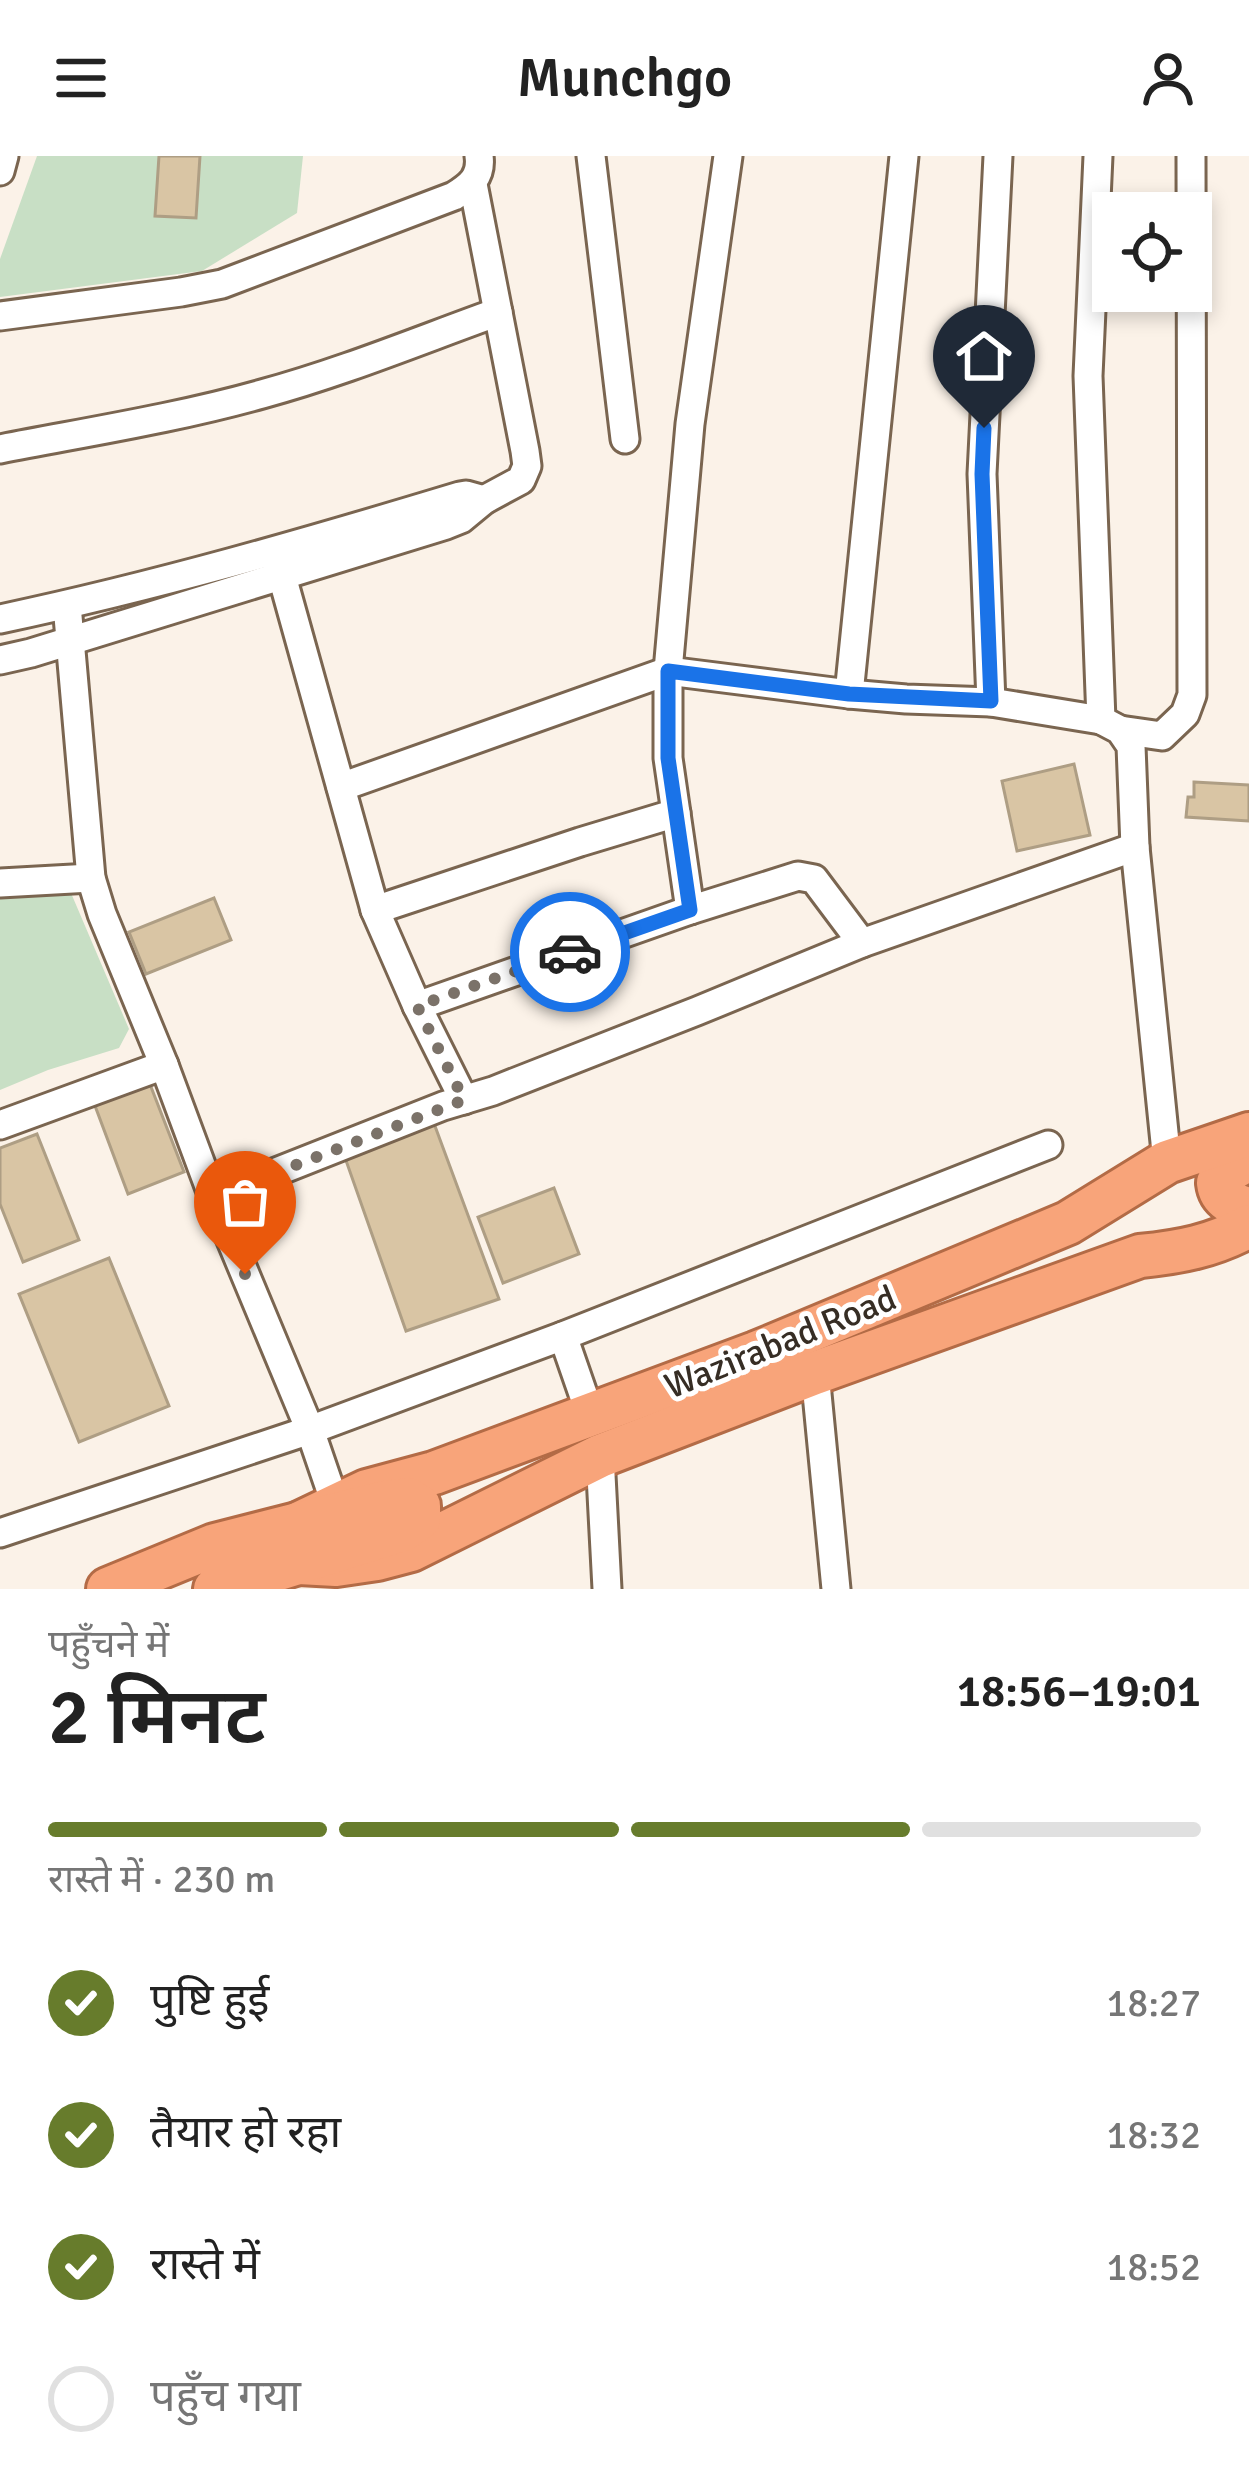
<!DOCTYPE html>
<html lang="hi">
<meta charset="utf-8">
<style>
:root{--surface:#fff;--page:#f2f2f2;--text:#222;--muted:#767676;--line:#e0e0e0;--accent:#677c2c}
body{margin:0;font-family:Signika,"Noto Sans Devanagari",sans-serif;background:var(--page);color:var(--text);height:100vh;display:flex;flex-direction:column;font-size:45px;white-space:nowrap}
*{box-sizing:border-box;margin:0}
p{font-size:39px;color:var(--muted)}
.icon{flex:none;width:66px;height:66px;fill:none;stroke:currentColor;stroke-width:2;stroke-linecap:round;stroke-linejoin:round}
.map{position:relative;height:1433px;overflow:hidden}
.drawer{display:flex;flex-direction:column;background:var(--surface);flex:1}
.drawer>*{flex:none}
.tools{position:absolute;left:1092px;top:36px;display:grid;gap:24px}
.tools a{display:grid;place-items:center;width:120px;height:120px;border-radius:0px;background:var(--surface);box-shadow:0 6px 18px #0003;font-size:60px}
.pin{position:absolute;display:grid;place-items:center;width:102px;height:102px;color:#fff;margin:-123px -51px;border-radius:50% 50% 50% 0;rotate:-45deg;box-shadow:0 0 12px #0007}
.pin .icon{rotate:45deg}
.courier{position:absolute;display:grid;place-items:center;width:120px;height:120px;margin:-60px;border:9px solid #1a73e8;border-radius:50%;background:#fff;color:#222;box-shadow:0 3px 15px #0007}
.headline em{font-style:normal;font-weight:600}
.headline div{display:flex;flex-direction:column-reverse}
.headline{display:flex;align-items:center;justify-content:space-between;height:204px;padding:0 48px}
h1{font-size:78px;font-weight:600;line-height:90px}
.bar{display:grid;grid-template-columns:repeat(4,1fr);gap:18px 12px;align-content:center;height:144px;padding:0 48px}
.bar i{height:15px;border-radius:9px;background:var(--line)}
.bar .active{background:var(--accent)}
.bar p{grid-column:span 4}
ol{padding:0 48px;list-style:none}
li{display:flex;align-items:center;gap:36px;height:132px}
li p{margin-inline-start:auto}
li .icon{padding:12px;border-radius:50%;background:var(--accent);color:#fff;stroke-width:4}
li:last-child{color:var(--muted)}
li i{width:66px;height:66px;border:6px solid var(--line);border-radius:50%}
header{display:flex;justify-content:space-between;align-items:center;height:156px;padding:0 48px;background:var(--surface);font-size:54px;font-weight:600}
.map>svg:first-child{display:block}
.green{fill:#c8dfc5}
.building{fill:#d9c5a4;stroke:#ae9e84;stroke-width:3}
.lines{fill:none;stroke-linecap:round;stroke-linejoin:round}
.minor-casing{stroke:#7a6550;stroke-width:33}
.trunk-casing{stroke:#b36b46;stroke-width:48}
.minor{stroke:#fff;stroke-width:27}
.trunk{stroke:#f8a47a;stroke-width:42}
.done{stroke:#7b7269;stroke-width:12;stroke-dasharray:0 21.6}
.route{stroke:#1a73e8;stroke-width:15}
.labels{text-anchor:middle;stroke-width:10;stroke-linejoin:round;paint-order:stroke}
.street-label{font-size:36px;fill:#362d24;stroke:#fff}
</style>
<header><svg class="icon" aria-label="menu" viewBox="0 0 24 24"><path d="M4 6h16M4 12h16M4 18h16"/></svg>Munchgo<svg class="icon" aria-label="person" viewBox="0 0 24 24"><circle cx="12" cy="8" r="4"/><path d="M4 21q1-7 8-7t8 7"/></svg></header>
<div class="map">
<svg width="1249" height="1433" viewBox="0 0 1249 1433">
<rect width="100%" height="100%" fill="#fbf2e8"/>
<g class="green">
<path d="M37,0H303L297,57L202,115L0,141V103Z"/>
<path d="M71,737L129,873L119,892L48,914L0,934V739Z"/>
</g>
<g class="building">
<path d="M159,0H200L196,62L155,60Z"/>
<path d="M1074,608L1090,679L1017,695L1002,625Z"/>
<path d="M1194,626L1249,629V665L1186,661L1188,641H1194Z"/>
<path d="M214,742L231,784L146,818L129,776Z"/>
<path d="M146,918L184,1016L128,1038L91,939Z"/>
<path d="M432,962L499,1143L406,1175L343,996Z"/>
<path d="M37,978L79,1084L23,1106L0,1048V992Z"/>
<path d="M554,1032L579,1098L503,1127L478,1061Z"/>
<path d="M109,1102L169,1250L79,1286L19,1138Z"/>
</g>
<g class="lines">
<defs>
<g id="minor">
<path d="M591,0L625,283"/>
<path d="M1098,0L1088,220L1101,564"/>
<path d="M0,15L4,0"/>
<path d="M0,160L181,136L222,128L454,40C470,30 482,21 479,0"/>
<path d="M0,293C87,276 177,262 262,238C343,216 420,184 498,156"/>
<path d="M275,395L375,754L417,850L464,944"/>
<path d="M67,449L91,722L102,758L164,909L213,1041L310,1274L336,1350"/>
<path d="M0,463C156,430 308,386 460,340L466,339L484,344"/>
<path d="M0,504L31,497L446,369L461,363L484,344L521,324L527,310L525,295L473,28"/>
<path d="M849,538L904,0"/>
<path d="M991,546L982,318L998,0"/>
<path d="M1120,574L1162,580L1185,558L1192,539L1191,0"/>
<path d="M341,631L668,515L849,538L906,543L991,546L1101,564L1120,574L1131,590L1135,691L1167,1006"/>
<path d="M0,727L91,722"/>
<path d="M375,754L580,686L676,657"/>
<path d="M690,754L668,602V515L690,268L728,0"/>
<path d="M417,850L690,754L798,720L814,723L862,787"/>
<path d="M0,969L164,909"/>
<path d="M213,1041L443,950L493,935L697,855L862,787L1135,691"/>
<path d="M563,1180L590,1258"/>
<path d="M815,1217L836,1433"/>
<path d="M600,1300L607,1433"/>
<path d="M0,1377L310,1274L563,1180L1048,989"/>
</g>
<g id="trunk">
<path d="M1249,1003L1228,1015L1218,1027C1220,1044 1234,1049 1249,1053"/>
<path d="M300,1367L367,1335L434,1317L756,1197L1068,1067L1167,1006L1249,978"/>
<path d="M299,1407L336,1409L377,1403L411,1394L600,1300L815,1217L1140,1100C1180,1096 1213,1090 1249,1070"/>
<path d="M108,1433L215,1389L384,1346L408,1343L419,1350V1363L403,1374L215,1433"/>
</g>
</defs>
<use href="#minor" class="minor-casing"/>
<use href="#trunk" class="trunk-casing"/>
<use href="#minor" class="minor"/>
<use href="#trunk" class="trunk"/>
</g>
<g class="lines">
<path class="done" d="M245,1118L213,1041L464,944L417,850L570,796"/>
<path class="route" d="M570,796L690,754L668,602V515L849,538L991,545L982,318L984,272"/>
</g>
<g class="labels">
<g class="street-label">
<text transform="translate(780 1185) rotate(-22)" y="13">Wazirabad Road</text>
</g>
</g>
</svg>
<div class="tools">
<a><svg class="icon" aria-label="locate" viewBox="0 0 24 24"><circle cx="12" cy="12" r="6"/><path d="M12 2v4M12 18v4M2 12h4M18 12h4"/></svg></a>
</div>
<div class="pin" style="left:245px;top:1118px;background:#ea580c"><svg class="icon" aria-label="bag" viewBox="0 0 24 24"><path d="M5 8h14l-1 12H6zM9 8a3 3 0 0 1 6 0"/></svg></div>
<div class="pin" style="left:984px;top:272px;background:#1f2937"><svg class="icon" aria-label="home" viewBox="0 0 24 24"><path d="M3 11l9-7 9 7M6 9v11h12V9"/></svg></div>
<div class="courier" style="left:570px;top:796px"><svg class="icon" aria-label="car" viewBox="0 0 24 24"><path d="M5 17H2v-5l4-1 3-4h7l3 4 3 1v5h-3M9 17h6M6 11h13"/><circle cx="7" cy="17" r="2"/><circle cx="17" cy="17" r="2"/></svg></div>
</div>
<section class="drawer">
<div class="headline"><div><h1>2 मिनट</h1><p>पहुँचने में</p></div><em>18:56–19:01</em></div>
<div class="bar"><i class="active"></i><i class="active"></i><i class="active"></i><i></i><p>रास्ते में · 230 m</p></div>
<ol>
<li><svg class="icon" aria-label="check" viewBox="0 0 24 24"><path d="M5 12l5 5 9-10"/></svg>पुष्टि हुई<p>18:27</p></li>
<li><svg class="icon" aria-label="check" viewBox="0 0 24 24"><path d="M5 12l5 5 9-10"/></svg>तैयार हो रहा<p>18:32</p></li>
<li><svg class="icon" aria-label="check" viewBox="0 0 24 24"><path d="M5 12l5 5 9-10"/></svg>रास्ते में<p>18:52</p></li>
<li><i></i>पहुँच गया</li>
</ol>
</section>
